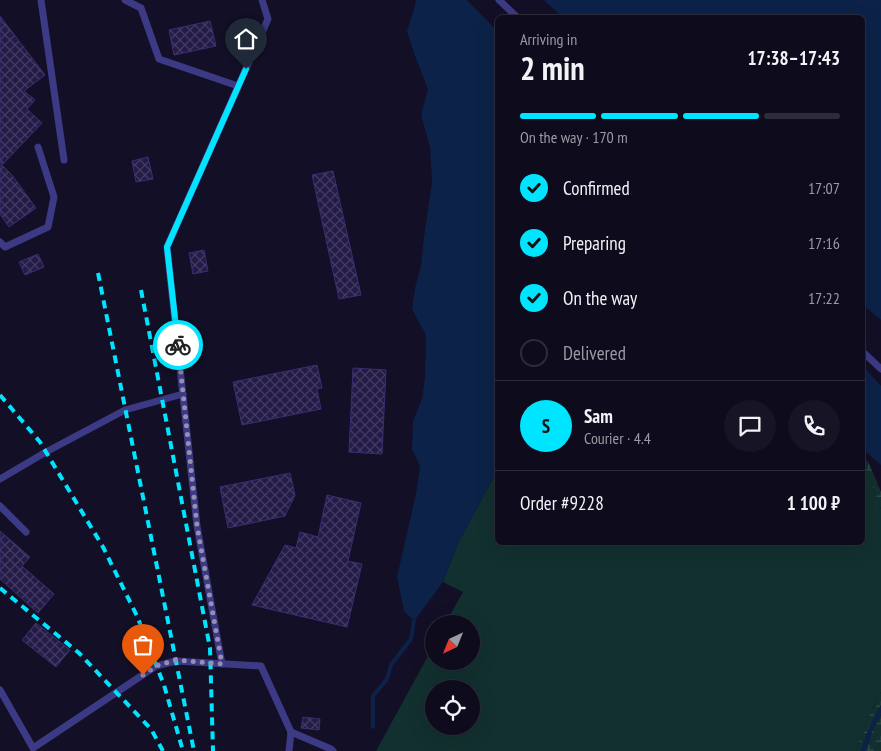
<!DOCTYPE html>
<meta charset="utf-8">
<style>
:root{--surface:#0e0b1c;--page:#171425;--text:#f1f3f6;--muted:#9b9ba3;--line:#2e2b3b;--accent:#00e5ff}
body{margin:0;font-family:"PT Sans Narrow",sans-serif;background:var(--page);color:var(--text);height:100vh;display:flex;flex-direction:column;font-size:19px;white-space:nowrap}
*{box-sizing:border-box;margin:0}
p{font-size:16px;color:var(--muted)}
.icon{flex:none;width:28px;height:28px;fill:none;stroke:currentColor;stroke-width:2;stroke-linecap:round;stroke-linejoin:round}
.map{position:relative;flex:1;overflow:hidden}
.panel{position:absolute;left:495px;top:15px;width:370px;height:530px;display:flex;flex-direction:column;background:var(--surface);border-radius:8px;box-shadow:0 5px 20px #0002,0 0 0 1px var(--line)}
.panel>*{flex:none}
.needle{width:32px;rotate:223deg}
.controls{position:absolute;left:425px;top:615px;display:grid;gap:10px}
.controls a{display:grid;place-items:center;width:55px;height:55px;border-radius:50%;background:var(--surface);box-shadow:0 5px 20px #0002,0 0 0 1px var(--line);font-size:25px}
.pin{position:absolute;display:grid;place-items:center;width:42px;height:42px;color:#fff;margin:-51px -21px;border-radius:50% 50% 50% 0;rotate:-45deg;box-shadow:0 0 5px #0007}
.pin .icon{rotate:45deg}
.courier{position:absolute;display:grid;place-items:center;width:50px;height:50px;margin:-25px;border:4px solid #00e5ff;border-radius:50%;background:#fff;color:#222;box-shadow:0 1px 6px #0007}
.headline em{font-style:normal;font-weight:700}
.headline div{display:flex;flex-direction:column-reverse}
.headline{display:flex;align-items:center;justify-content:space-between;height:85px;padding:0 25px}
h1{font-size:32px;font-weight:700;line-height:38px}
.bar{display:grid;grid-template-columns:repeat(4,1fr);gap:8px 5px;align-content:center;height:60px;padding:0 25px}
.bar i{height:6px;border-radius:4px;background:var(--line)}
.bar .active{background:var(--accent)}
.bar p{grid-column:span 4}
.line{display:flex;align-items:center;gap:12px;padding:0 25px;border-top:1px solid var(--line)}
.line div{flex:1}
.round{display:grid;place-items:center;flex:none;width:52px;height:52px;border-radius:26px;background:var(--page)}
ol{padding:0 25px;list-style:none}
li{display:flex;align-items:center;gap:15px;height:55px}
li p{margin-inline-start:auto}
li .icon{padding:5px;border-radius:50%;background:var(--accent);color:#111;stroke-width:4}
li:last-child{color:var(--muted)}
li i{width:28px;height:28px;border:2px solid var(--line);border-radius:50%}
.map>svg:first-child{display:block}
.grass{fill:#12302f;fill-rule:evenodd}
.wetland{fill:url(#wetland-marsh)}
.water{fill:#0c2248}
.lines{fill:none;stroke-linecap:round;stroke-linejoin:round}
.stream{stroke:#0c2248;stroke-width:4}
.building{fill:url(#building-cross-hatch);stroke:#3b2d73}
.lane{stroke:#3d3a85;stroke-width:7}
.rail{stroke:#00e5ff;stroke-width:4;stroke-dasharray:8 6;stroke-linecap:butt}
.done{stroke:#948fb3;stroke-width:5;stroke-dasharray:0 9}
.route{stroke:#00e5ff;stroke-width:6}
</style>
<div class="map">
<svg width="881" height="751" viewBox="0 0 881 751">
<defs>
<pattern id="wetland-marsh" width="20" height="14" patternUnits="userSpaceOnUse" patternTransform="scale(1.25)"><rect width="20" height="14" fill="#12302f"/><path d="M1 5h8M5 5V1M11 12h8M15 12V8" fill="none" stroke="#344d4e"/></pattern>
<pattern id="building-cross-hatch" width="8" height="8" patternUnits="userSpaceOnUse" patternTransform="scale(1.25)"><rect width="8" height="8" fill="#241b47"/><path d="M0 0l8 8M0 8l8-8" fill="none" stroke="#433b63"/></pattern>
</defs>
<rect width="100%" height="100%" fill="#130f26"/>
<path class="grass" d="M863,467L866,470L881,509V692L864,726L856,751H376L434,645V661H471V624H445L463,592L443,582L458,543L497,471L498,542H862ZM434,689H471V726H434Z"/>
<g class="wetland">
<path d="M862,457L869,463L881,492V509L866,470L863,467Z"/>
<path d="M881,692V705L869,728L861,751H856L864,726Z"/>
<path d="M881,715V751H866L872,731Z"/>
</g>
<g class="water">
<path d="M416,0H467L497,31V471L458,543L443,582L414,621L404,611L397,577L416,494L420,466L412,449L413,421L422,399L425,378L426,335L412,309L415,288L421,265L424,237L432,182L430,147L421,115L428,89L415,56L407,31L415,6Z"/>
<path d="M544,0H881V320L863,305L862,18L562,17Z"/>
<path d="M863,366L881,386V465L863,449Z"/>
<path d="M881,705V715L872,731L866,751H861L869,728Z"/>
</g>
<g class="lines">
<path class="stream" d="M373,727V696L387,679L391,665L411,639L414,621"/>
</g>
<g class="building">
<path d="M0,16L45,75L24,91L35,100L27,109L42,123L2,165L12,175L36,208L9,227L0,214Z"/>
<path d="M210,21L216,46L174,55L169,30Z"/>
<path d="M148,157L153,179L136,182L132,161Z"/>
<path d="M333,171L361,295L339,299L312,175Z"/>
<path d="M204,250L208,271L193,274L189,253Z"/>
<path d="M38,254L44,267L25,275L19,262Z"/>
<path d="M317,365L322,388L317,389L321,409L242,425L233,382Z"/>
<path d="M353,368L386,370L382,454L349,452Z"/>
<path d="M290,473L295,495L285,516L228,528L220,487Z"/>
<path d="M327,495L361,503L348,561L362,564L347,627L252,605L285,545L296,548L300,532L318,537Z"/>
<path d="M0,531L30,557L22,566L54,594L38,613L0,579Z"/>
<path d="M36,623L70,650L56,667L22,640Z"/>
<path d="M303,717L320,719L319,730L301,728Z"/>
</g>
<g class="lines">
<g class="lane">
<path d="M41,0L64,160"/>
<path d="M125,0L141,8L159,59L238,86"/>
<path d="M499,0L518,18"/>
<path d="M0,242L5,247L48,227L54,197L38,147"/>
<path d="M862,351L881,369"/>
<path d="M0,479L46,452L125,410L183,394"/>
<path d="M0,506L26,532"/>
<path d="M222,664L197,526L167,247L268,19L262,0"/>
<path d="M0,690L33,748L156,666L176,661L261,666L291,732L289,751"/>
<path d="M291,732L331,749L333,751"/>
</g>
<g class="rail">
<path d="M98,273L194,751"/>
<path d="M141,290L210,648L213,751"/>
<path d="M0,395L40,442L103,547L137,616L164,685L183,751"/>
<path d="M0,588L79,653L151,729L163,751"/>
</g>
</g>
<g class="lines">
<path class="done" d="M143,675L156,666L176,660L222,664L197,526L178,345"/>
<path class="route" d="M178,345L167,247L246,69"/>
</g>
</svg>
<div class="controls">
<a><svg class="needle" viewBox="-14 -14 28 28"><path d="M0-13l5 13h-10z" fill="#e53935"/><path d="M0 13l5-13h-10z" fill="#9b9ba3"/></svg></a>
<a><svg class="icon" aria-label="locate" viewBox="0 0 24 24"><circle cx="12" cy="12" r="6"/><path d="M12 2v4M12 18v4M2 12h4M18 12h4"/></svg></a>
</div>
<div class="pin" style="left:143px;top:675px;background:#ea580c"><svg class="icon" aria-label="bag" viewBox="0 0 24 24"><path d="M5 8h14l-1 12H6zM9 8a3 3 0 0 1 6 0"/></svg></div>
<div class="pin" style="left:246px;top:69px;background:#1f2937"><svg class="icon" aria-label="home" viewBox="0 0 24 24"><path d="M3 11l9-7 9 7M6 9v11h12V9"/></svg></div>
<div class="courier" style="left:178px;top:345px"><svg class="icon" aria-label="bike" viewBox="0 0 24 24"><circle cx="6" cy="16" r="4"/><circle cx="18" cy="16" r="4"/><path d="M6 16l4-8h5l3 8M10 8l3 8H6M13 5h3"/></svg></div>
<section class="panel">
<div class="headline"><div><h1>2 min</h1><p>Arriving in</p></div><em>17:38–17:43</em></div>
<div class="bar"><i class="active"></i><i class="active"></i><i class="active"></i><i></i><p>On the way · 170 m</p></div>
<ol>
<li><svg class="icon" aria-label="check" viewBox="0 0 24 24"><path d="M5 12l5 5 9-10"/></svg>Confirmed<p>17:07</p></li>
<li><svg class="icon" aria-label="check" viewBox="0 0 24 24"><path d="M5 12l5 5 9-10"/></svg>Preparing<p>17:16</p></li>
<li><svg class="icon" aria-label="check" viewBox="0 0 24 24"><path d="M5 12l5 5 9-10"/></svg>On the way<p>17:22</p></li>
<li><i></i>Delivered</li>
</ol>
<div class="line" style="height:90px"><b class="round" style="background:var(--accent);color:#111">S</b><div><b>Sam</b><p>Courier · 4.4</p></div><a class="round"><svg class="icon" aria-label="chat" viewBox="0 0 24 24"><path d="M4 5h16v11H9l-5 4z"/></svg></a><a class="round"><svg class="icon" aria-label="phone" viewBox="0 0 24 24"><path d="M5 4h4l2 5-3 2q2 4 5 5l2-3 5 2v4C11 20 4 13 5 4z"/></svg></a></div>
<div class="line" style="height:65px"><div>Order #9228</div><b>1 100 ₽</b></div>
</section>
</div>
